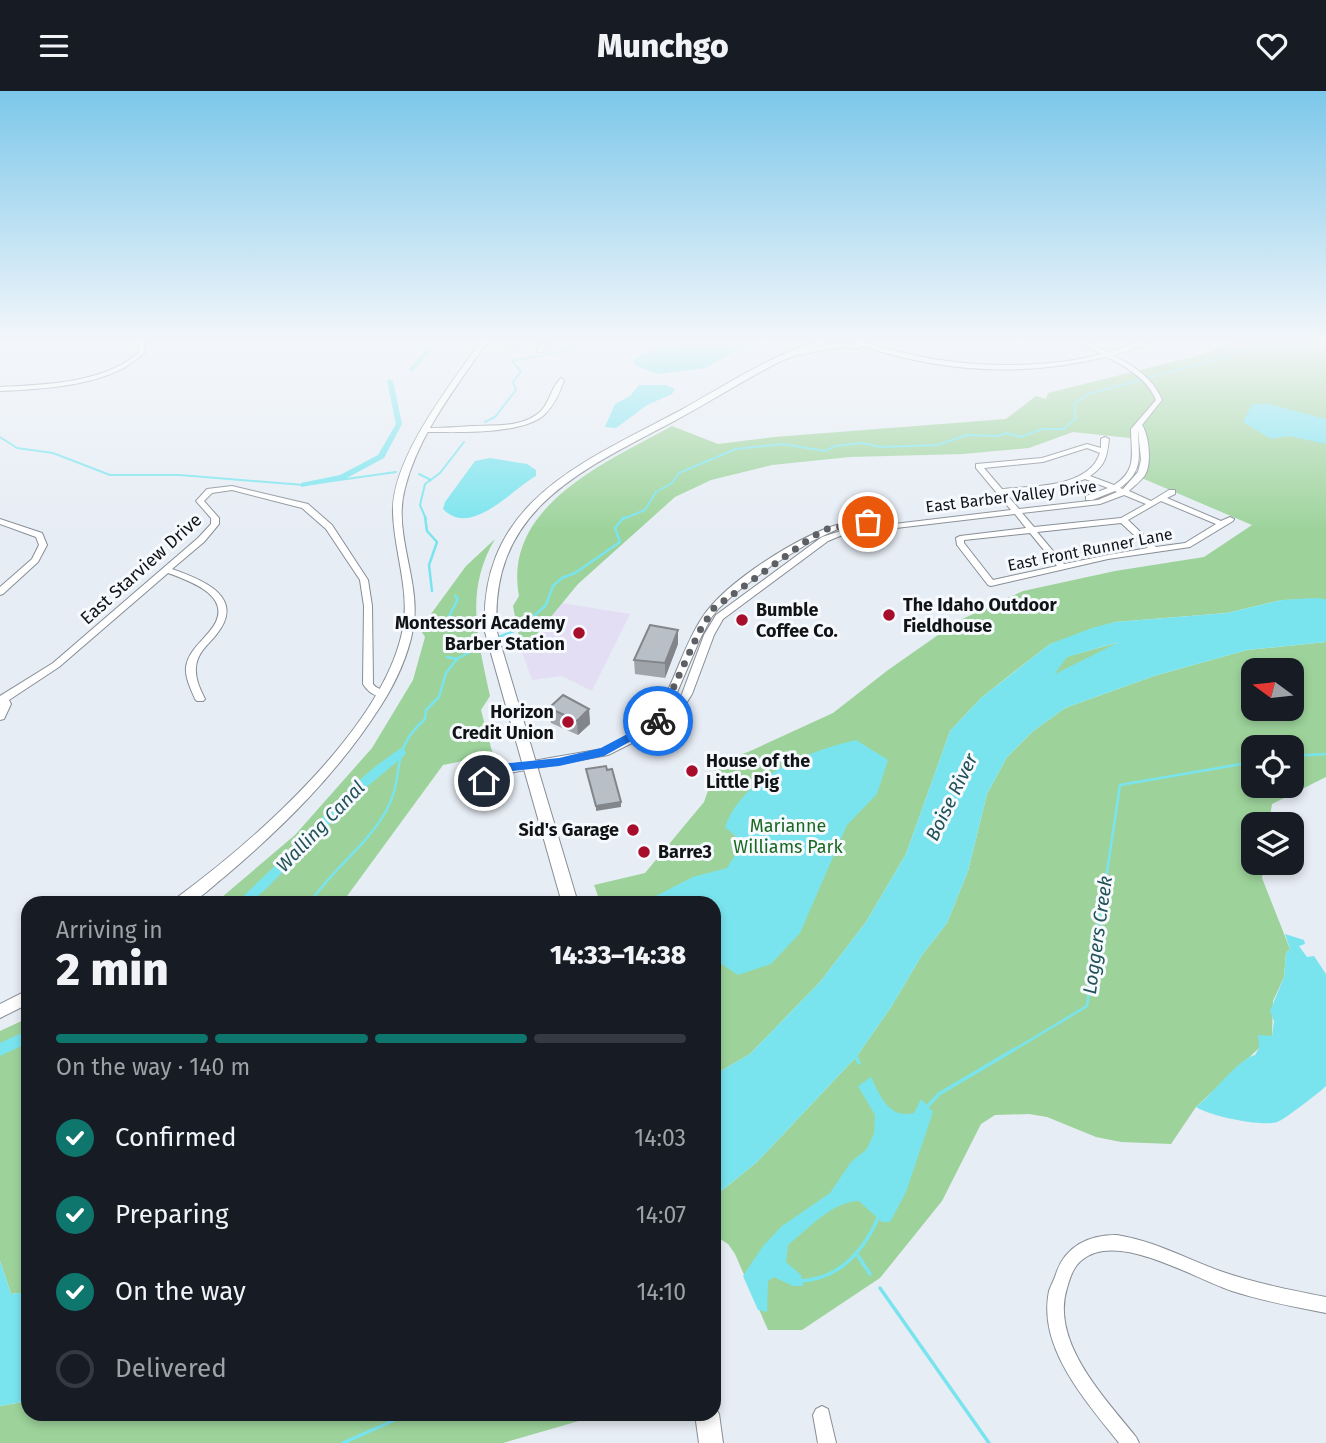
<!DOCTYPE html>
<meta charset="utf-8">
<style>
:root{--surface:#171b24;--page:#20242c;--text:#f1f3f6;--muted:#9ea1a6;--line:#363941;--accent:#0f766e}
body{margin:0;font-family:"Fira Sans",sans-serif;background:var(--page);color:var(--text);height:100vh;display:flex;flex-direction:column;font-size:26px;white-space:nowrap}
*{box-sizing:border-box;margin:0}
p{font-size:23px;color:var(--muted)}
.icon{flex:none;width:38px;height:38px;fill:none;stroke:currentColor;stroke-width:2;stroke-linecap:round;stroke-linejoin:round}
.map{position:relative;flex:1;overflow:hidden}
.sheet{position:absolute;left:21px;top:805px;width:700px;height:525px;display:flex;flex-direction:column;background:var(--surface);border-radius:21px;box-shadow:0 4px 10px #0003}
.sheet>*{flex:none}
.needle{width:46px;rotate:285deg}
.fabs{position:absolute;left:1241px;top:567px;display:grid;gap:14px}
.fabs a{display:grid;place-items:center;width:63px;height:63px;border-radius:14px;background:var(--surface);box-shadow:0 4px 10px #0003;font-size:35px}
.pin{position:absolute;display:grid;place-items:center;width:60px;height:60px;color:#fff;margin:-30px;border:4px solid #fff;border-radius:50%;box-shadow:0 2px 7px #0007}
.courier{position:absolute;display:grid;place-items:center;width:70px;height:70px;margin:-35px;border:5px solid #1a73e8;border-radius:50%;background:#fff;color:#222;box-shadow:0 2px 9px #0007}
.headline em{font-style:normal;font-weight:800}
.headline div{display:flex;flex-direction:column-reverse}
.headline{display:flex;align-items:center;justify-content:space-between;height:119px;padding:0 35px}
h1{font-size:46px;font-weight:800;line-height:52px}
.bar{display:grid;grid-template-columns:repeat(4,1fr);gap:10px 7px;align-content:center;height:84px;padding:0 35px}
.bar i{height:9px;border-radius:5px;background:var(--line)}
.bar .on{background:var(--accent)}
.bar p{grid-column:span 4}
ol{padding:0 35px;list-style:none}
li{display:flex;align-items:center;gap:21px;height:77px}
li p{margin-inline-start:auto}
li .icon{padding:7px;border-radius:50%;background:var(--accent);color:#fff;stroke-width:4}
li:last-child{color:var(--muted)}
li i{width:38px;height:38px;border:4px solid var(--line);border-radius:50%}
header{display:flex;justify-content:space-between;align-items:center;height:91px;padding:0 35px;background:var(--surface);font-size:32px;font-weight:800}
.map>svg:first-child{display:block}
.education{fill:#e4def4}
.green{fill:#9dd39b;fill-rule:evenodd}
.water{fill:#7ae4ee;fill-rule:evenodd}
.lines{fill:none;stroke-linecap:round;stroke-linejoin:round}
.stream-far2{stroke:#7ae4ee;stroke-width:2}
.stream-far1{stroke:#7ae4ee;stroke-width:2.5}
.stream{stroke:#7ae4ee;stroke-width:3.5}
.canal{fill:#7ae4ee;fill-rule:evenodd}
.river{fill:#7ae4ee;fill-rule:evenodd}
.minor-casing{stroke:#888e95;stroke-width:2}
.tertiary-casing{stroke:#888e95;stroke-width:2}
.secondary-casing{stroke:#888e95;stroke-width:2}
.minor{fill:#fff;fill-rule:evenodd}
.tertiary{fill:#fff;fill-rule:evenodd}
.secondary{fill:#fff;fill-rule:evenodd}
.wall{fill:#9fa4ab}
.shaded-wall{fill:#82868b}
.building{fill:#b9bfc7;stroke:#82868b;stroke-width:2}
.route{fill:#1a73e8}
.done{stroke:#5c5f63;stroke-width:7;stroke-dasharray:0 12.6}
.poi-dot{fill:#a70e2c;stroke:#f6fafe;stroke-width:2.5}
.labels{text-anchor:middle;stroke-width:6;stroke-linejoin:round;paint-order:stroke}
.far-street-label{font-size:16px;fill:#111315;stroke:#f6fafe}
.street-label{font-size:18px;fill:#111315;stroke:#f6fafe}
.poi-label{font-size:18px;font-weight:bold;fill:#111315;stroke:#f6fafe;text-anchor:start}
.park-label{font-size:18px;fill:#1b6820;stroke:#f6fafe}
.water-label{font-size:19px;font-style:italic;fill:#235256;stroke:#f6fafe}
</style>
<header><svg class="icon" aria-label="menu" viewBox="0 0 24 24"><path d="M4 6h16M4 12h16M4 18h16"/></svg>Munchgo<svg class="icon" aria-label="heart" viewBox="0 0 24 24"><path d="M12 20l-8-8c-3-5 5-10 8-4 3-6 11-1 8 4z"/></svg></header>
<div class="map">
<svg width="1326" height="1352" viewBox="0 0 1326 1352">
<rect width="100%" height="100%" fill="#e7edf5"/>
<path class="education" d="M562,512L630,523L592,600L562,585L532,589L522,561Z"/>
<g class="green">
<path d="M1235,250H1326V508L1282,509L1227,522L1115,531L1050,553L1015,580L981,607L950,640L906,763L866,831L820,891L750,963L714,984V812H605L598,805L594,794L645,782L704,711L718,671L748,661L833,622L888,579L958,530L1023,500L1115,480L1204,466L1252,434L1137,385L1142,369L1139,348L1073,341L1029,357L963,363L850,366L772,374L711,389L675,406L578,493L522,561L513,515L519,505C502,414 609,370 672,335L718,353L774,346L1006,328L1036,305L1046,308L1048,302L1204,263Z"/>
<path d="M495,448C464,500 478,549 490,605L481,619L493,664L443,674L342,812H215L295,744L372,657L413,589L425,546L420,538L466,475Z"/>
<path d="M1120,551L1070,588L1050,595L1048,591L1066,566Z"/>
<path d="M1326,551V686L1272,713L1269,733H1253V772H1264L1262,787L1290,858L1286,862L1284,886L1273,910L1272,945L1196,1016L1171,1053L1121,1051L1096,1046L1047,1026L1029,1023L995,1024L981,1033L942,1110L880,1187L802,1239H768L735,1163L728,1153L714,1144V1106L757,1071L857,965L891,916L922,864L947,832L968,780L987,703L1007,666L1032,641L1065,617L1154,585L1247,559ZM1253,579H1292V618H1253ZM1253,656H1292V695H1253Z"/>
<path d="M28,927V1201L11,1203L0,1170V940Z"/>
<path d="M28,1310V1323H603L503,1352H0V1315Z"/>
</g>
<g class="water">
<path d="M699,250L748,252L706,277L658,283L634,274L633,269C651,257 678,253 699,250Z"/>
<path d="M639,294H666L675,298L672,303L647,314L616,337L605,336L615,313L630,305Z"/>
<path d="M1252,313H1269L1326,328V353L1289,345L1271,348L1243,331Z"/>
<path d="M490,367L527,373L536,379V385C511,399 471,447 443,418L445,411L475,370Z"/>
<path d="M1314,507L1326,508V551L1247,559L1154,585L1065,617L1032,641L1007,666L987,703L968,780L947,832L922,864L891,916L857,965L757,1071L714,1106V984L750,963L820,891L866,831L906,763L950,640L981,607L1050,553L1092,537L1115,531L1227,522L1282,509ZM1119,551L1070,588L1050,594L1048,592L1067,566Z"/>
<path d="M856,649L888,669L877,703L847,734L800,842L771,873L738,884L714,868V812H651L648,809L693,786L727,777L743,752L725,736C742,686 808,660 856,649Z"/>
<path d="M1285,843L1304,849L1305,853L1299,855L1307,866L1314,865L1326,883V995C1320,1001 1284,1029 1277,1031C1261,1036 1210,1025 1196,1016C1213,1003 1238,968 1255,964L1259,957L1258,944L1272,945L1274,930L1270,920L1284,886L1286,862L1290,858Z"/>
<path d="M871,986C880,1004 888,1028 914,1022L921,1008L933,1021L906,1101L890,1131H882L859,1110C833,1110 808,1138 788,1154L786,1171L801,1184L803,1195H793L774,1186L768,1190L767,1221L758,1219L743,1185L763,1155L782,1135L830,1102L851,1071L866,1059L874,1043L875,1024L858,995Z"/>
<path d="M0,1170L11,1203L28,1201V1310L0,1315Z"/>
</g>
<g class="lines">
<g class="stream-far2">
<path d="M485,331L495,326L516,299L513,291L521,280L512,270L567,260L576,250"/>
<path d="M0,346L17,357L53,362L110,384H180L304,394L396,381"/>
<path d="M419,383L431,389"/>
<path d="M426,428L420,414L425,393L440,382L464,351"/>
<path d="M623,428L645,419L656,401L672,392L679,382L736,358L783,353L825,360L835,355L862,352L881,356L938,354L967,344L998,345L1006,342L1021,346L1042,338H1064L1076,327L1074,313L1088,303L1244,261L1268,251L1301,250"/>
</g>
<g class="stream-far1">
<path d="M425,426L427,440L437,451L429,474L432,500"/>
<path d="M443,537L458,508L455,505"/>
<path d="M496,547L514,540L534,525L546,514L553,495L562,487L575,482L620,451L615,437L624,426"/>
<path d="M447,566L457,568"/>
<path d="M1292,665L1326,663"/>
<path d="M310,812C331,779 366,756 386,720C407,682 387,662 425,628L426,619L439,606L446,582L457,568L490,550"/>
<path d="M1012,960L1087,915L1120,694L1253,671"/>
</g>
<g class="stream">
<path d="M855,964L859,972"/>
<path d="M926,1017L939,1003L1015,958"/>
<path d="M858,1165L870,1183"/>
<path d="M800,1190C839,1188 863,1161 878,1127"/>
<path d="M880,1197L989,1352"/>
<path d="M343,1352L408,1323"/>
</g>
<g class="canal">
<path d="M426,259L431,260L413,280H409V278Z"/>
<path d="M390,288L393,290L402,333L384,367L345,388L301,396V392L340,384L378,364L396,333L387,290Z"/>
<path d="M401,657L406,661L405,664L363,699L267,797L250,812H236L278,772L355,693L376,675Z"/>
<path d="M28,939V952L0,965V952Z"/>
</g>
<path class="river" d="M1119,551L1127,556L1124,559L1035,607L1029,608L1021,603L1023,599Z"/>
<defs>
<g id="minor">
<path d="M138,250H144L145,261C113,295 44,298 0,300V296C43,294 106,292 139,261Z"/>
<path d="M514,250H520L514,258H510L509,257Z"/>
<path d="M544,250H550L542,261H538L537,260Z"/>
<path d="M1078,250H1086C1112,264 1151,279 1162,309L1142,334C1149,344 1152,372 1145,384C1141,390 1134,395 1129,400L1151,410L1169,399H1175V403L1167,407L1221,430L1230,426L1234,428L1233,430L1190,456L1108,468L991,495L988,494L957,454L956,447L960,445L1026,437L1015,423L845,443L828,450L723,528L714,544L692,603L680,622L640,648L608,664L509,682L506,690C492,693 480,696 470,686C478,675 491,671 504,675L602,658L632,642L658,626L660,615C676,587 684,554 702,527C725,491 800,444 840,433L844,435L812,450L771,475L733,504L719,517L711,527L700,548L669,620L672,618L682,603L704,544L716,524L822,446L844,439L1011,419L976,377V373L1042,367L1087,353L1101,357V348L1105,346L1109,348C1107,365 1106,374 1090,385L1114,394C1138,379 1131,362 1131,338L1156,309C1144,278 1103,267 1078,250ZM1138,338L1141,369L1138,381L1123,398L1120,397C1145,379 1138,364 1138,338ZM1087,357L1100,362C1089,397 1032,395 1002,398L984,377L1043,371ZM1085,388L1108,397L1086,405V409H1092L1115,400L1117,401L1098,409L1019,418L1005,402C1033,399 1059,398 1085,388ZM1124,404L1146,413L1121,427L1034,436L1022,422L1100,413ZM1161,410L1216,433L1185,452L1156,456L1128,429ZM1121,432L1148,457L1108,464L1064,473L1037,441ZM1030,442L1057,475L993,489L964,452V449ZM490,681H498L497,684L483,685Z"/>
<path d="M561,287L564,289C560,301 555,313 545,323C524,344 457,341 427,341L424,339L427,337C442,337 457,336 472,335C495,334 523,337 541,320C550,310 552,295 561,287Z"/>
<path d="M232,395L308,413L332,434L368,489L372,515L373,593C376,598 384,598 387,603L385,605C376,607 368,601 363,593L364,515L360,489L326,438L302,417L232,399L212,402L204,410L219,427V433L204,451L172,478C203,489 247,506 216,544C208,554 197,562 196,576C195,588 200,598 205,608L203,610H197L195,608C191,598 185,587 186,576C188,561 201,551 210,540C237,507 193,491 168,482L59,576L9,609L11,613L4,628L0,629V605L53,572L198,447L211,433V427L196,410L207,398Z"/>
<path d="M0,428L42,442L47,454L38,471L3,503L0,504V496L32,468L39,454L36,446L0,433Z"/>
<path d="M1117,1144C1154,1150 1185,1167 1220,1180C1254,1192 1290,1199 1326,1206V1222C1295,1216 1263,1210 1232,1200C1195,1188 1117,1139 1082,1169C1073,1176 1070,1187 1067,1197C1050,1251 1105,1307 1136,1346L1139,1352H1119C1087,1311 1037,1257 1049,1200C1051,1194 1055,1187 1057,1180C1067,1154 1090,1144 1117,1144Z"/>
<path d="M822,1315L828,1318L836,1352H818L813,1324L816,1318Z"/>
</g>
<g id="tertiary">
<path d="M481,250H488C457,295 419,342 405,397C392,443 422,491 413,538C408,565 395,593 380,616C338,682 282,737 223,787C215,793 198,810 189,812C184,813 178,812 173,812L175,808C253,751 385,636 403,537C410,499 394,460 393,422C391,368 451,293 481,250Z"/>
<path d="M832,250L858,254L851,250H861C931,273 1002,280 1074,269C1086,267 1099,264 1111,260C1125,256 1137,250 1152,250C1136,259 1115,264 1096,268C1018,286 938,280 862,255L859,258C840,254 821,259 802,264L798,262L823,254L836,253Z"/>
<path d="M28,899V913L0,927V913Z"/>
</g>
<g id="secondary">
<path d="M818,250L828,251C814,260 795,264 779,271C744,289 711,310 676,329C583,379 488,417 497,541L578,812H562L485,541C478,410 584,371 681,319C726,294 769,265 818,250Z"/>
<path d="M714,1314L719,1323L723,1352H699L695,1323H714Z"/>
</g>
</defs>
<use href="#minor" class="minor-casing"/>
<use href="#tertiary" class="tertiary-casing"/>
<use href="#secondary" class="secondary-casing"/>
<use href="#minor" class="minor"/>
<use href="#tertiary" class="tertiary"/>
<use href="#secondary" class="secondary"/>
</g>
<g class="wall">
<path d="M678,553L665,587L635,583L634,569Z"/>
<path d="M549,617L589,618L590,633L578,644L551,632Z"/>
</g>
<g class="shaded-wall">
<path d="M678,539V553L665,587V572Z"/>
<path d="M589,618L590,633L578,644L577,630Z"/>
<path d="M621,711V716L596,720V715Z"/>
</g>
<g class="building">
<path d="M650,534L678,539L665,572L634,569Z"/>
<path d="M563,604L589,618L577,630L549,617Z"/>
<path d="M606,675L607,679L612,678L621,711L596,715L586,678Z"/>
</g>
<linearGradient id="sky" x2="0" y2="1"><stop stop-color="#7cc7ea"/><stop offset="0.57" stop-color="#f4f7fa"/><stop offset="1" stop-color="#f4f7fa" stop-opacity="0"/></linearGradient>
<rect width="1326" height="439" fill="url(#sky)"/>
<path class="route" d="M658,627L662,628V633L604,665L559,675L485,683L490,690L484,694L469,686L482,675L559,667L601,657Z"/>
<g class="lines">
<path class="done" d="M658,630L699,541L714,517L812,446L827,438L868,431"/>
</g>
<g class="poi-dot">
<circle cx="889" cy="524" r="7"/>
<circle cx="742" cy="529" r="7"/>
<circle cx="579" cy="542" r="7"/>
<circle cx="568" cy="631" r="7"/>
<circle cx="692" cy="680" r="7"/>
<circle cx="633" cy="739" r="7"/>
<circle cx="644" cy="761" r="7"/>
</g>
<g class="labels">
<g class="far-street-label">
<text transform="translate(1011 405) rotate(-7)" y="6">East Barber Valley Drive</text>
<text transform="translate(1090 458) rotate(-11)" y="6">East Front Runner Lane</text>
</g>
<g class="street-label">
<text transform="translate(141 478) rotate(-42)" y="6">East Starview Drive</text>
</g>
<g class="poi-label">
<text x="903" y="520">The Idaho Outdoor<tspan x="903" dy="21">Fieldhouse</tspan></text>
<text x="756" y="525">Bumble<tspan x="756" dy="21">Coffee Co.</tspan></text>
<text x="565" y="538" text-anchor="end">Montessori Academy<tspan x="565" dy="21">Barber Station</tspan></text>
<text x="554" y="627" text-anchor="end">Horizon<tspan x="554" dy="21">Credit Union</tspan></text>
<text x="706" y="676">House of the<tspan x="706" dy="21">Little Pig</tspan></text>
<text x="619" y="745" text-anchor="end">Sid's Garage</text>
<text x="658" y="767">Barre3</text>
</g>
<g class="park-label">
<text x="788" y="741">Marianne<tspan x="788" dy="21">Williams Park</tspan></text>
</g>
<g class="water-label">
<text transform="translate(951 706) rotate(-64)" y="7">Boise River</text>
<text transform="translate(320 735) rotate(-46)" y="7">Walling Canal</text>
<text transform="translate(1097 844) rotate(-82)" y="7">Loggers Creek</text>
</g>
</g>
</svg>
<div class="fabs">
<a><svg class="needle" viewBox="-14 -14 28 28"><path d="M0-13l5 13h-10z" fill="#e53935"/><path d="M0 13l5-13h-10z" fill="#9ea1a6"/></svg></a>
<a><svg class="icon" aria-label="locate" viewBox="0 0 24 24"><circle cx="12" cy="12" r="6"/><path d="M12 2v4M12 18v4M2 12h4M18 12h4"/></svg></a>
<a><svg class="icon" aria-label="layers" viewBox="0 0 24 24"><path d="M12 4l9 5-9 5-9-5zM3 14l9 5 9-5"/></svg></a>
</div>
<div class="pin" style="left:868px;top:431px;background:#ea580c"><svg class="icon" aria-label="bag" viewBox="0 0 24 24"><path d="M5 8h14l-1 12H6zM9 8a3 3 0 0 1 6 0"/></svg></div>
<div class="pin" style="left:484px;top:690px;background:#1f2937"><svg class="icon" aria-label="home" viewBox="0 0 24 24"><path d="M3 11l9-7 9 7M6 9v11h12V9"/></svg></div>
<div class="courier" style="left:658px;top:630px"><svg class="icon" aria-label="bike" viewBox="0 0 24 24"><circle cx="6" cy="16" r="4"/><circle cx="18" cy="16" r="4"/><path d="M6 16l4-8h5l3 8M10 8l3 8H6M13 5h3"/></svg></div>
<section class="sheet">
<div class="headline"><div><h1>2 min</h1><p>Arriving in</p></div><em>14:33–14:38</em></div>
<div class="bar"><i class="on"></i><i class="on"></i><i class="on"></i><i></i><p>On the way · 140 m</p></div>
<ol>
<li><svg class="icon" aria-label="check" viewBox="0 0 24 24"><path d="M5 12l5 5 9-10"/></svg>Confirmed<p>14:03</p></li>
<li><svg class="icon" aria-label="check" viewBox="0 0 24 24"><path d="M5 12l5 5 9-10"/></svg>Preparing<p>14:07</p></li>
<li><svg class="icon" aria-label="check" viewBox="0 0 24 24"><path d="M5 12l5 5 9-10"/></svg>On the way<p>14:10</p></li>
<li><i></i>Delivered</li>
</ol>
</section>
</div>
